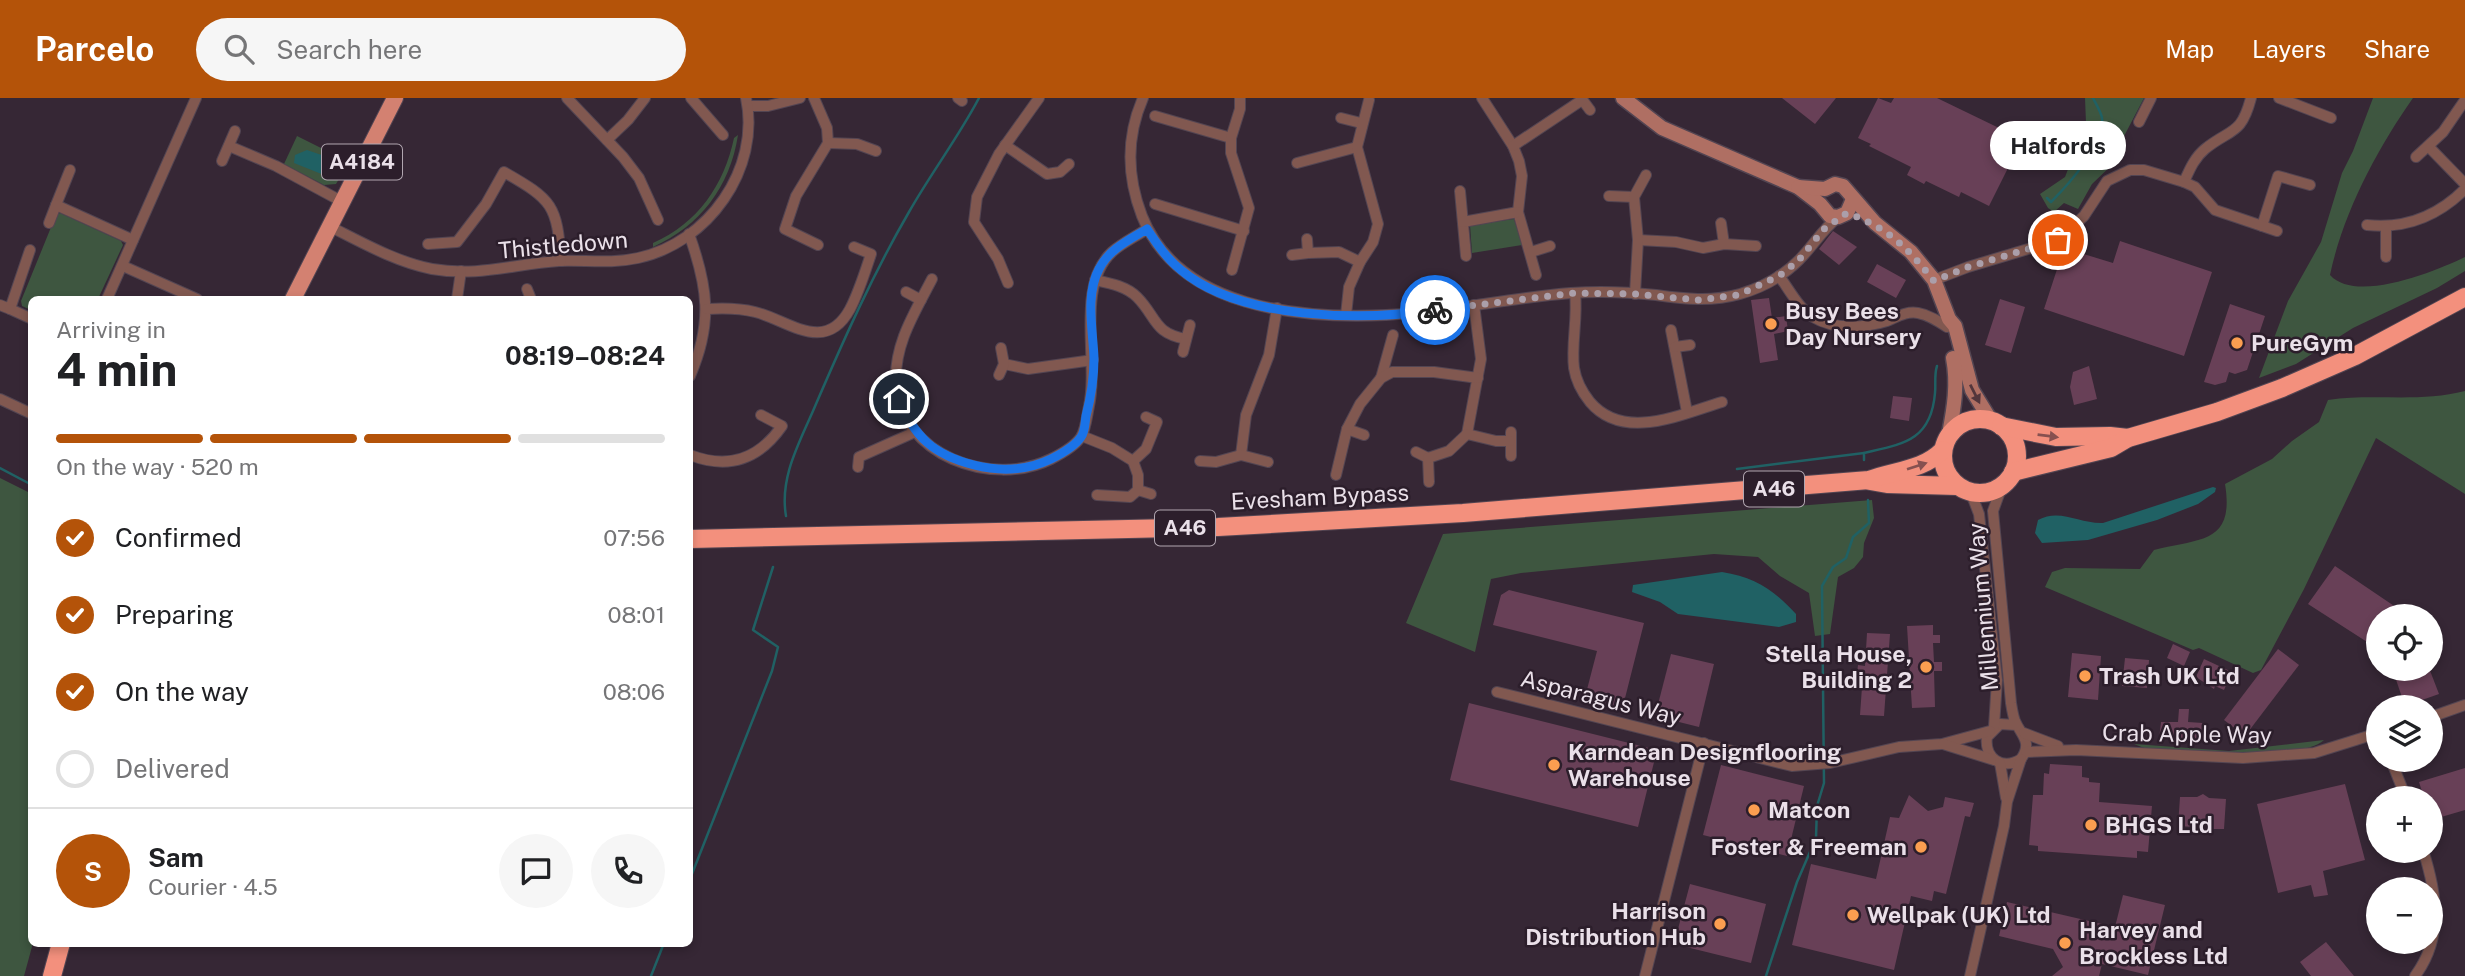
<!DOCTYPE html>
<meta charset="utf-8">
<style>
:root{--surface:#fff;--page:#f6f6f6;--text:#202124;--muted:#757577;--line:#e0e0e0;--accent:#b45309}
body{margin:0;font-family:"Public Sans",sans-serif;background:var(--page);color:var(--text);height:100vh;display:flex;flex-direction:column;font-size:26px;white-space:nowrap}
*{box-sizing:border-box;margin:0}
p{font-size:23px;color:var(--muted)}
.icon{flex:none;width:38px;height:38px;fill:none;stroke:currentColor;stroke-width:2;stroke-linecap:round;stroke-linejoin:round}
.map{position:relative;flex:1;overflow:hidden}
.side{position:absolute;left:28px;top:198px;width:665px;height:651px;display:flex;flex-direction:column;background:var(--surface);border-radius:10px;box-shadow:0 4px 10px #0003}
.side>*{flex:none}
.controls{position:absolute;left:2366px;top:506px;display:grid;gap:14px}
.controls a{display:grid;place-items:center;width:77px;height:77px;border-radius:50%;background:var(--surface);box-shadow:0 4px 10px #0003;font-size:35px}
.pin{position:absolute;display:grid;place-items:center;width:60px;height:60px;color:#fff;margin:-30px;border:4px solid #fff;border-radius:50%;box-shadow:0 2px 7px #0007}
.courier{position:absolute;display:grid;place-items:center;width:70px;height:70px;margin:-35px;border:5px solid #1a73e8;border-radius:50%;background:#fff;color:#222;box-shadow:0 2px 9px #0007}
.bubble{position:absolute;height:49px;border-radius:24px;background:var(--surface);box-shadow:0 4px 10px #0003;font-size:23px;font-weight:700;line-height:49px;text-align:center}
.headline em{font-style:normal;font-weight:700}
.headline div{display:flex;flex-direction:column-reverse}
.headline{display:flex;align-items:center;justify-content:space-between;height:119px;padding:0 28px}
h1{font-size:46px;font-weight:700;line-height:52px}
.bar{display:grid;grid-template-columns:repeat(4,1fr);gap:10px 7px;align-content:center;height:84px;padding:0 28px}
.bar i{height:9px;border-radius:5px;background:var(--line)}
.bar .selected{background:var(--accent)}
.bar p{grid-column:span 4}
.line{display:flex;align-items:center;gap:18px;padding:0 28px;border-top:2px solid var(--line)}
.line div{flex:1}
.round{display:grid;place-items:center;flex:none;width:74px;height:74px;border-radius:37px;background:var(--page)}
ol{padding:0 28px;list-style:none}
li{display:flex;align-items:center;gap:21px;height:77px}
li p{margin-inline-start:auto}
li .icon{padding:7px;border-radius:50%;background:var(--accent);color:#fff;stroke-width:4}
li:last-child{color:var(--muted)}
li i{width:38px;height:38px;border:4px solid var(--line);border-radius:50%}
header{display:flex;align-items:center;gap:42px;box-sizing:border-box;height:98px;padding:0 35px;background:var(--accent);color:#fff}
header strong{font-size:33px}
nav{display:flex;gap:38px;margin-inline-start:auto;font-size:24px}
.search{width:490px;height:63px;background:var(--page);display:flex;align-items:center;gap:18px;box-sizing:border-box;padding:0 24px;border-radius:38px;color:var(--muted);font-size:26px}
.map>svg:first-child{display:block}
.green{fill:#3e5640}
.water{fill:#206164}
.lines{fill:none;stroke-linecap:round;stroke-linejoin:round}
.stream{stroke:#206164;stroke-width:2.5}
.building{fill:#684057}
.street-casing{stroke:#534552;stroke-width:12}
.secondary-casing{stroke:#534552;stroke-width:17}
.primary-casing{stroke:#534552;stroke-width:18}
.highway-casing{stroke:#534552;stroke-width:20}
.street{stroke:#815850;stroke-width:10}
.secondary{stroke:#af6f63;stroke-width:14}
.primary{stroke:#d38171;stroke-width:16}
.highway{stroke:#f3907d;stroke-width:18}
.oneway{fill:#53363c}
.oneway2{fill:#865150}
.done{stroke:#ab9faa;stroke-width:7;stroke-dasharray:0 12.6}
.route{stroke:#1a73e8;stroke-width:9}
.poi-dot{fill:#fb9e50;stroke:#2c1e2b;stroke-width:2.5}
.labels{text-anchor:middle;stroke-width:5;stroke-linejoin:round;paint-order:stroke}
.shield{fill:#2c1e2b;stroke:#b1a6b0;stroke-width:2}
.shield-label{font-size:21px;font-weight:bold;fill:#eae0e9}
.street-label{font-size:23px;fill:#eae0e9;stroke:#2c1e2b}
.poi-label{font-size:23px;font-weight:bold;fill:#eae0e9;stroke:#2c1e2b;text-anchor:start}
</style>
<header>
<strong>Parcelo</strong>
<div class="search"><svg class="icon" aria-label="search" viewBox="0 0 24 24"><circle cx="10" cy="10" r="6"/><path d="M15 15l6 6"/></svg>Search here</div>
<nav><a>Map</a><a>Layers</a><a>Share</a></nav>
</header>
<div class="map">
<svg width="2465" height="878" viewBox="0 0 2465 878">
<rect width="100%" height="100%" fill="#362735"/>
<g class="green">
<path d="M2085,0H2144L2122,42L2117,62L2092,86L2078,111L2064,105L2054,114L2048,110L2040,96L2065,79L2086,25Z"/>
<path d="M2373,0H2413C2377,51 2343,115 2330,177C2356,206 2436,173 2465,159V173L2437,190L2353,230L2296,266L2259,280L2288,203L2321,144L2342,75L2353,53Z"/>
<path d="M738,37C730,89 700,128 653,149V145C698,125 724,87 734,40Z"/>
<path d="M297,38L349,64L336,86L324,87L284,66Z"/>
<path d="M60,115L121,143L123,147L98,201H32L31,212L22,208L21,203L56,117Z"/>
<path d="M1514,121L1522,147L1472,155L1470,127Z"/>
<path d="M2465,293V396L2376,340L2304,491L2261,572L2253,575L2199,550L2193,552L2045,489L2052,474L2065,470L2140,471L2154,452C2199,440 2235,447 2225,386L2272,361L2292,343L2319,324L2328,302C2373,295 2419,305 2465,293Z"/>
<path d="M0,380L32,396L33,845L24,878H0Z"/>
<path d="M1872,402L1874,420L1864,445L1863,459L1854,470L1838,479L1830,536L1815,538L1809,495L1780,478L1758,459L1714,456L1521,475L1491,481L1475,554L1406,525L1443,436Z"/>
<path d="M2324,642C2300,665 2179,652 2144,650L2134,646L2229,653Z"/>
</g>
<g class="water">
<path d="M307,52L336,62L335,72L324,77L294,65L295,57Z"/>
<path d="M2213,389L2216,390L2215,394L2198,406L2157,422L2088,442L2042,445L2035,435L2038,422C2060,410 2080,426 2103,425Z"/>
<path d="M1722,474C1755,479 1774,492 1796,516V524L1779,529L1678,516L1660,504L1632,494L1633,487Z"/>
</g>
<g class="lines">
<g class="stream">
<path d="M2047,100L2051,104C2068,87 2105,46 2102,20C2101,14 2096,6 2093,0"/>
<path d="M1864,362V355C1903,346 1931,343 1935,295C1936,286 1934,277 1937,268"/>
<path d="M0,370L32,387"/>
<path d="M1737,371L1864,355"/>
<path d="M786,418C779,378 801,342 816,306C844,241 873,176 909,114C931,75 958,40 979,0"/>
<path d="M690,781L772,573L778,549L753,532L773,469"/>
<path d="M651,878L664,845"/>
<path d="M1766,878L1797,784L1816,740L1817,708L1824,685L1822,488L1833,469L1846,460L1853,439L1869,425L1868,402"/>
</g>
</g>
<g class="building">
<path d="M1782,0H1836L1815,26Z"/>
<path d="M1878,0L1891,5L1894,0H1937L2028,44L2015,71L2009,68L1989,108L1961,94L1959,99L1926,83L1924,86L1907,77L1911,69L1869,48L1871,46L1858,40Z"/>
<path d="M1833,133L1857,149L1839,167L1819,151Z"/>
<path d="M2120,143L2212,174L2184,258L2044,211L2064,150L2113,165Z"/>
<path d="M1877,166L1906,182L1896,200L1867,184Z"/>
<path d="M1769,200L1772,220L1786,218L1788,233L1774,236L1778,262L1760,265L1751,202Z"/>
<path d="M2000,201L2025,209L2011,255L1985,247Z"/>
<path d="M2230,206L2265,218L2247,272L2235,276L2229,274L2226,284L2215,287L2204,284Z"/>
<path d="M2089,268L2097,301L2074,307L2070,289L2073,274Z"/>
<path d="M1893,298L1912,300L1909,323L1890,320Z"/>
<path d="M2335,468L2409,518H2378V551L2308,506Z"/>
<path d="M1509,492L1644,525L1622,612L1584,603L1597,553L1493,527L1501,497Z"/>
<path d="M1933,527V537H1940V545H1933L1934,564H1942V573H1934L1935,609L1912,610L1907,528Z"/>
<path d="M1867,535L1890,536L1884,618L1860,617L1863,575H1857L1858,567L1865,568Z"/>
<path d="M2173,546L2190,554L2184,568L2167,560Z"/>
<path d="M2278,551L2299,567L2245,638L2224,622Z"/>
<path d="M2072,555L2101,558L2098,602L2068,599Z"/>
<path d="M1671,556L1714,566L1699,629L1655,618Z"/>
<path d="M2125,560L2149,562L2147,590L2122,588Z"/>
<path d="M2204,561L2232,574L2224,592L2215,588L2214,591L2196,579Z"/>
<path d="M2392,570H2429L2439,596L2405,608Z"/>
<path d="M1469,605L1657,652L1638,729L1450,682Z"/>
<path d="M2179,611H2189L2188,624L2203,625L2202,642L2159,641L2161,624H2178Z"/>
<path d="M2050,666L2082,668V679L2089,680V684L2100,685L2099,704L2152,708L2148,754L2137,753V760L2038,753V748L2029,747L2033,697H2043L2044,675L2049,676Z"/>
<path d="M1721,667L1804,688L1787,758L1703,737Z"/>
<path d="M2465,670V712L2431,722V700H2424L2419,684Z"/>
<path d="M2345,686L2365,762L2323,773L2328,797L2314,799L2311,787L2278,795L2257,706Z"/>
<path d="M2203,696L2209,700L2226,701L2224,731H2207L2200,734L2195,729L2178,728L2180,699H2197Z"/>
<path d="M1909,697L1928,713L1943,709L1945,699L1974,705L1970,719L1965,718L1946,796L1934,793L1932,803L1911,798L1894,872L1792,847L1811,766L1876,781L1890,719L1899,720Z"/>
<path d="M1690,786L1766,806L1751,865L1674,846Z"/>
<path d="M2123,797L2165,807L2148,877L2102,866L2099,878H2052L2063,869L2053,851L1999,838L2007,804L2115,829Z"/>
<path d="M2326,844L2354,878H2311L2300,864Z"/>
</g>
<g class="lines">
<defs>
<g id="street">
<path d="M567,0L623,59L639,80L658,122"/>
<path d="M691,0L723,37"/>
<path d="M814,0L827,30L828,45L796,98L785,131L818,147"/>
<path d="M958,0L962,3"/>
<path d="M1143,0C1126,39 1127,79 1142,118C1179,211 1300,221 1386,217C1448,214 1509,200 1571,195C1598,193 1628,194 1656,197C1685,201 1711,204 1740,196C1761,190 1783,178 1799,162C1813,148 1822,132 1838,119"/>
<path d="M1482,0L1513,48L1519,63L1522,78L1518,114L1536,177"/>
<path d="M1581,0L1590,12"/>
<path d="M2279,0L2331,20"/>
<path d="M748,8H768L800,0"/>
<path d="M1155,18L1231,40"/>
<path d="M1341,20L1361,25"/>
<path d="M2139,24L2151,0"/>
<path d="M607,42L628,22L645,0"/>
<path d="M828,45L857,46L876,53"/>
<path d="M1005,47L1047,76L1060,74L1069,66"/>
<path d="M229,48L276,68L341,103"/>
<path d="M1513,48L1582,2"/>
<path d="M2429,49L2465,86"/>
<path d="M2416,59L2443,34L2465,2"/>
<path d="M222,63L235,33"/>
<path d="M1297,65L1357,49"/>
<path d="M2184,84C2189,73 2194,60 2205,51C2231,30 2241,38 2251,0"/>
<path d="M1460,93L1466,158"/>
<path d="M1609,98L1634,99"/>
<path d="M1155,106L1244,133"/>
<path d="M56,107L70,72"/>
<path d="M1463,124L1518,114"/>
<path d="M49,125L56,107L133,142"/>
<path d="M1721,125L1724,146"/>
<path d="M2367,127C2405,131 2438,118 2465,91"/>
<path d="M329,128C361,144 396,164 432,171C478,179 514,166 559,163C586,162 611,166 638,160C708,145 761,71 746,0"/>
<path d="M2262,128L2278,78L2310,87"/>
<path d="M689,136C708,189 713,225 690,278"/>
<path d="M1638,142L1676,144L1703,150L1724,146L1756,148"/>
<path d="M428,146L457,144L486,106L504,74C553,102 557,107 561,163"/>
<path d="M1531,154L1550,148"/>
<path d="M1308,155L1339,154L1360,164"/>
<path d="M1292,157L1308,155L1307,141"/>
<path d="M2386,159V129"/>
<path d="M123,168L197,201"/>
<path d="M1232,172L1249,110L1231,55V40L1240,11V0"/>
<path d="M1779,178C1789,191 1799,211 1813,219C1834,232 1865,230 1887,223C1897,219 1906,213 1918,215C1929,217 1938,223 1947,229"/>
<path d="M932,181C915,214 894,246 896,285C900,358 992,390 1051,361C1061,356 1075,348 1081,339C1086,331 1087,317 1089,308C1099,262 1075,188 1112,154C1122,145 1135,139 1147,131"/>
<path d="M1095,182C1109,185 1126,188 1137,199C1157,219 1153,235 1186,241"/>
<path d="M1934,182L1968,169L2058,142L2084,118L2107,83L2130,72H2144L2184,84L2195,89L2215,112L2277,133"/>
<path d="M1008,185L998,161L974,124L977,99L999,56L1039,0"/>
<path d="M527,191L531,201"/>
<path d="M906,194L921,202"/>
<path d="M1575,195C1578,220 1571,246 1574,270C1576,283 1582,294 1590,304C1624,344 1681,316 1722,304"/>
<path d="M1635,196L1638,142L1634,99L1646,77"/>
<path d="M107,201L196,0"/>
<path d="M457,201L461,173"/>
<path d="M0,207L10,211L30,152"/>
<path d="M10,211L32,221"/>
<path d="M707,211C723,210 739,210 755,214C788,222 825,257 850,211C859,194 865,174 871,156L854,149"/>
<path d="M1346,217L1349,189L1360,164L1373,144L1378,126L1357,49L1369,2"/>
<path d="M1671,232L1687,314"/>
<path d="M1675,249L1690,247"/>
<path d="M1183,254L1190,227"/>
<path d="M1004,266L1028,271L1093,262"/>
<path d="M999,277L1004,266L1001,250"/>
<path d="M1381,280L1393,237"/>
<path d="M0,301L32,316"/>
<path d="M1347,331L1364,337"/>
<path d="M1511,334V358"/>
<path d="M1467,336L1481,261L1474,207"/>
<path d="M1082,338L1112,350L1133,363"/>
<path d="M1416,354L1428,360L1429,384"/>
<path d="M690,357C729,372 759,361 782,328L761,317"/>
<path d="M1241,357L1246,317L1269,257L1277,210"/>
<path d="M1428,360L1449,353L1467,336L1496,343H1510"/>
<path d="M1200,363L1216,364L1241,357L1268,364"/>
<path d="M858,369L859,359L915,334"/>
<path d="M1336,377L1347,331L1360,306L1381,280L1392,274H1434L1478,280"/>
<path d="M2002,388L1993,413L2011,605C2012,611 2013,618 2015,623C2021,637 2033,644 2021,661C2002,673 1984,660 1987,639L2000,626L2016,627"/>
<path d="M1138,392L1151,396"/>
<path d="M1971,395L1979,416L1997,582L1994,629"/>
<path d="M1097,397L1130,399L1138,392V377L1133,363L1146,351L1157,324L1146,319"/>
<path d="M1497,594L1792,668L1830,665L1899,649L1942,646L1990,633"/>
<path d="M2431,619L2465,607"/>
<path d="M2024,635L2058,648"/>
<path d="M1943,646L1994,662"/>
<path d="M2026,654L2076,652L2243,660L2314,655L2378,635"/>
<path d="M2391,662L2406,700"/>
<path d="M2000,665L2006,700"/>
<path d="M1645,878L1704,645"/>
<path d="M1970,878L2004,728L2007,704L2021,661"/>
<path d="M2415,878C2444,839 2437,796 2423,752"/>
</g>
<g id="secondary">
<path d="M1623,0L1662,30L1798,89L1820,106L1830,118L1838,119L1847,115L1853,101"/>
<path d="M1798,89L1825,91L1835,86L1843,88L1875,125L1911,154L1934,182L1949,221L1955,228L1972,292L1991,323"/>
<path d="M1949,336C1954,310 1958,286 1953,260"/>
</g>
<path id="primary" d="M293,201L395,0"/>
<g id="highway">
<circle cx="1980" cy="358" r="37"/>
<path d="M2001,328L2056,339L2110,338L2128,340"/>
<path d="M2013,374L2111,350L2128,340L2217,314L2282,290L2355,258L2465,199"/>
<path d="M1870,383L1887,386L1957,388"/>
<path d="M690,441L1218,429L1463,415L1869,382C1895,372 1922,373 1943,352"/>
<path d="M52,878L61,845"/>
</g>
</defs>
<use href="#street" class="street-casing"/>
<use href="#secondary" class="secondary-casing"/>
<use href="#primary" class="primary-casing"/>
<use href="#highway" class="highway-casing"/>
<use href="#street" class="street"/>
<use href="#secondary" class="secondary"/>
<use href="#primary" class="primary"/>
<use href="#highway" class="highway"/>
</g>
<defs><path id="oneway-solid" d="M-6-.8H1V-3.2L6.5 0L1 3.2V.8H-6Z" transform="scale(1.75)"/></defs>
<use class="oneway" href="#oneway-solid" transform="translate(1975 296) rotate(63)"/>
<g class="oneway2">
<use href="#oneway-solid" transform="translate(2048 338) rotate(7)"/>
<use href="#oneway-solid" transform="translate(1917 368) rotate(-18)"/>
</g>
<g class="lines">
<path class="done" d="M1435,212L1575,195L1635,196L1698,202L1738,197L1779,178L1798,163L1824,131L1847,115C1888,130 1907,149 1934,183L1968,169L2058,142"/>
<path class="route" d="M899,301C914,339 934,357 974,367C1001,374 1026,373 1051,361C1061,356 1075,348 1081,339C1085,334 1085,324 1086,318C1091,299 1094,280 1094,260C1093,232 1085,197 1099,171C1109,151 1129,142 1147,131C1157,146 1167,161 1181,172C1240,222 1362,223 1435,212"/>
</g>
<g class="poi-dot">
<circle cx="1771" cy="226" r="7"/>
<circle cx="2237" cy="245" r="7"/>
<circle cx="1926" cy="569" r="7"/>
<circle cx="2085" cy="578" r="7"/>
<circle cx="1554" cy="667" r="7"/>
<circle cx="1754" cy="712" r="7"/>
<circle cx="2091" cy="727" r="7"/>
<circle cx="1921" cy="749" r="7"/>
<circle cx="1853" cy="817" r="7"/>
<circle cx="1720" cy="826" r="7"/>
<circle cx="2065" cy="845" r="7"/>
</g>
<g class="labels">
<g class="shield">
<rect x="322" y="46.5" width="80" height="35" rx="5"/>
<rect x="1744" y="373.5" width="60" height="35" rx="5"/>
<rect x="1155" y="412.5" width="60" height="35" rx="5"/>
</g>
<g class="shield-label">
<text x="362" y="71">A4184</text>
<text x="1774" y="398">A46</text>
<text x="1185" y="437">A46</text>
</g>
<g class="street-label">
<text transform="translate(563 147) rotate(-5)" y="8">Thistledown</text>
<text transform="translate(1320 399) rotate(-3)" y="8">Evesham Bypass</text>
<text transform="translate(1983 509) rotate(-95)" y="8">Millennium Way</text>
<text transform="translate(1601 600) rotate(14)" y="8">Asparagus Way</text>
<text transform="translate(2187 636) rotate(1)" y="8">Crab Apple Way</text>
</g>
<g class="poi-label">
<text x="1785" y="221">Busy Bees<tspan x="1785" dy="26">Day Nursery</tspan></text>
<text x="2251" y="253">PureGym</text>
<text x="1912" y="564" text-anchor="end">Stella House,<tspan x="1912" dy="26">Building 2</tspan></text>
<text x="2099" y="586">Trash UK Ltd</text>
<text x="1568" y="662">Karndean Designflooring<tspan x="1568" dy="26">Warehouse</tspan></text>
<text x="1768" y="720">Matcon</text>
<text x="2105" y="735">BHGS Ltd</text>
<text x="1907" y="757" text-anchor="end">Foster &amp; Freeman</text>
<text x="1706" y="821" text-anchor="end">Harrison<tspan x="1706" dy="26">Distribution Hub</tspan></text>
<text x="1867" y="825">Wellpak (UK) Ltd</text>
<text x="2079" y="840">Harvey and<tspan x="2079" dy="26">Brockless Ltd</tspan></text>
</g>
</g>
</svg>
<div class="controls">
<a><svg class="icon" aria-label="locate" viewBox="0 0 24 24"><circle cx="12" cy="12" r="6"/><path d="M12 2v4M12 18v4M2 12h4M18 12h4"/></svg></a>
<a><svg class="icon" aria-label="layers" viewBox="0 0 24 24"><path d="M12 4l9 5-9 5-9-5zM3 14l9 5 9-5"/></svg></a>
<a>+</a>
<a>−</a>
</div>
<div class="pin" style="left:2058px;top:142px;background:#ea580c"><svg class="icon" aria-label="bag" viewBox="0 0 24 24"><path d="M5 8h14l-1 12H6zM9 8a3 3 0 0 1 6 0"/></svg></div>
<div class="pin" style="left:899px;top:301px;background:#1f2937"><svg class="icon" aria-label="home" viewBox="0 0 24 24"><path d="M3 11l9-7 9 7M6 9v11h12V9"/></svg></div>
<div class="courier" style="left:1435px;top:212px"><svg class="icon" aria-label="bike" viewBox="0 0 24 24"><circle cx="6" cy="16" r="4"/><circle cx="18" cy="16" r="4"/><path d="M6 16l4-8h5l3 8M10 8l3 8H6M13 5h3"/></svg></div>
<div class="bubble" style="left:1990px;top:23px;width:136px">Halfords</div>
<section class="side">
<div class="headline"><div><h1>4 min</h1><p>Arriving in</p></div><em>08:19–08:24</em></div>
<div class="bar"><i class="selected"></i><i class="selected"></i><i class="selected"></i><i></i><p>On the way · 520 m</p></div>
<ol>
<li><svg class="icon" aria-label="check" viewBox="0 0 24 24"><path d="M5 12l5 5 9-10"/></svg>Confirmed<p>07:56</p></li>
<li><svg class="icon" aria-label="check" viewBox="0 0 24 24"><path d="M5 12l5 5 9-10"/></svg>Preparing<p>08:01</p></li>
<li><svg class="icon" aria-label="check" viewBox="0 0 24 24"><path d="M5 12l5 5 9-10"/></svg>On the way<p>08:06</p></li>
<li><i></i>Delivered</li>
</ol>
<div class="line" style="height:126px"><b class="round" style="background:var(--accent);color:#fff">S</b><div><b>Sam</b><p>Courier · 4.5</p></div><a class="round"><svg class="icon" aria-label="chat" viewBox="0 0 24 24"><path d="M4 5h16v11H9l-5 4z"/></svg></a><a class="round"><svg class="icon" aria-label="phone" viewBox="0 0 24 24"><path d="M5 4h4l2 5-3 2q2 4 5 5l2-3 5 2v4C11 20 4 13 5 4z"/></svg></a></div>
</section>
</div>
